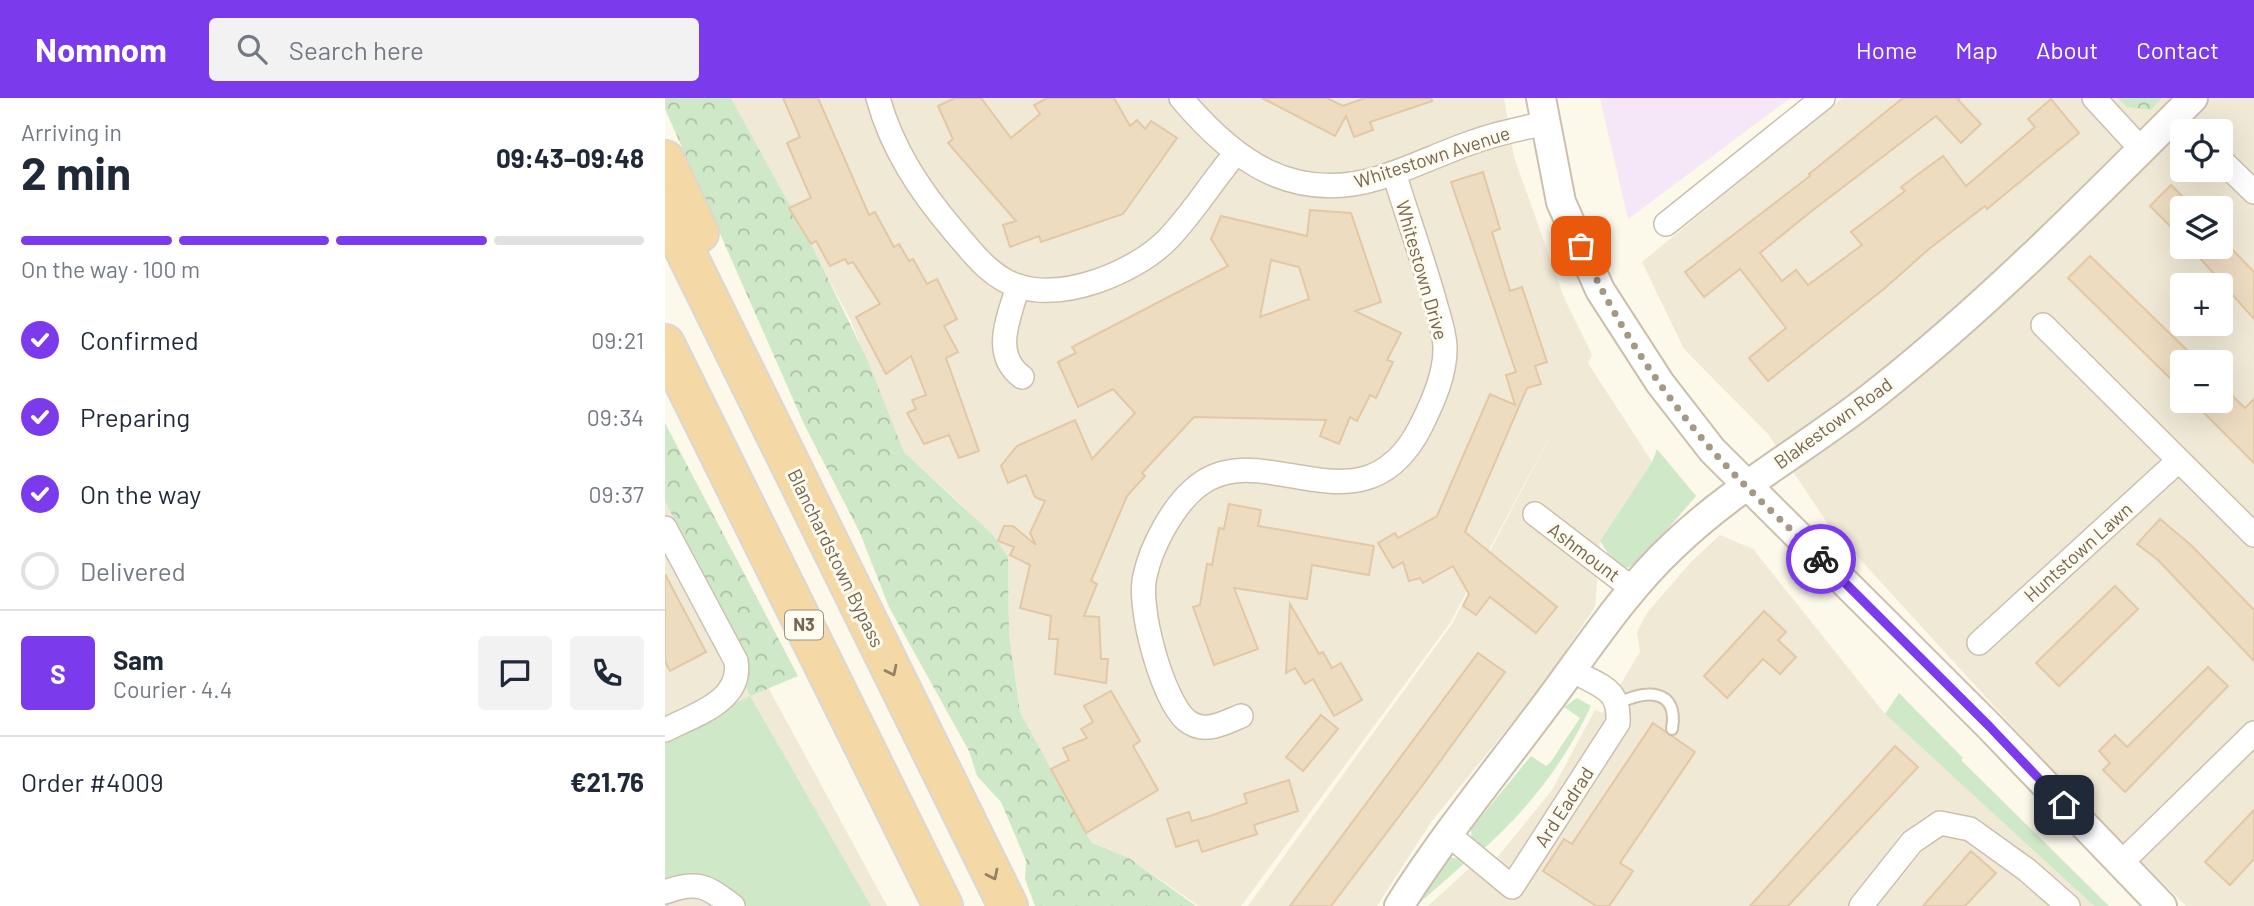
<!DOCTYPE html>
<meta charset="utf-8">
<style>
:root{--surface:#fff;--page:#f2f2f3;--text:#1f2937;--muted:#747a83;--line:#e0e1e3;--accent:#7c3aed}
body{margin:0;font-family:Barlow,sans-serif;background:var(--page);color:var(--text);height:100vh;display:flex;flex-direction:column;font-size:26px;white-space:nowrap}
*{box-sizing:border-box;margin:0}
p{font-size:23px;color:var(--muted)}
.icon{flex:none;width:38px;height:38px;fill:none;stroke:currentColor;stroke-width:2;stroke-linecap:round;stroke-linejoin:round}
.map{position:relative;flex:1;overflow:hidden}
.side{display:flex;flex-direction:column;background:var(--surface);width:665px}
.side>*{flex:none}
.buttons{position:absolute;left:1505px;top:21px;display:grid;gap:14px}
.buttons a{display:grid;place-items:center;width:63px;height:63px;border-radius:7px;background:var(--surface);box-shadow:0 7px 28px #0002;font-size:35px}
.pin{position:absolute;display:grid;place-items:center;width:60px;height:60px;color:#fff;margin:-30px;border-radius:14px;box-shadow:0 4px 10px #0006}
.courier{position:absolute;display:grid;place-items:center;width:70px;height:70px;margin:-35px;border:5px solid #7c3aed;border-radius:50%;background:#fff;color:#222;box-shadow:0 2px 9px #0007}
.head em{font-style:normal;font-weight:700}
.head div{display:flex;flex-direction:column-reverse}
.head{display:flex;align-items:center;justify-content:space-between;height:119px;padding:0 21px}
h1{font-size:46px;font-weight:700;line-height:52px}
.bar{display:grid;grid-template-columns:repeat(4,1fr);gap:10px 7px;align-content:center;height:84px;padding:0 21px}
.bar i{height:9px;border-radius:5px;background:var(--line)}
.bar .active{background:var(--accent)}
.bar p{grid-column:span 4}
.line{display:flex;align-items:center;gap:18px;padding:0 21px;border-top:2px solid var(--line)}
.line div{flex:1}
.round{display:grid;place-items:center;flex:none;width:74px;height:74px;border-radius:7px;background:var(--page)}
ol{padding:0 21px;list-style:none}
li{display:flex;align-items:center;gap:21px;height:77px}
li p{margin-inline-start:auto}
li .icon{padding:7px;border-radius:50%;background:var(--accent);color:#fff;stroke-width:4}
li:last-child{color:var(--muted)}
li i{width:38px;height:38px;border:4px solid var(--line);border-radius:50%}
header{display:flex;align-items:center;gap:42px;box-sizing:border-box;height:98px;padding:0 35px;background:var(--accent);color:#fff}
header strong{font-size:33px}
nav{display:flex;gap:38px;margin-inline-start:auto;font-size:24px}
.search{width:490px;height:63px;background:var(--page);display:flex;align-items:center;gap:18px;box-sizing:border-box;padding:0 24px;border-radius:7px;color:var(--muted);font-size:26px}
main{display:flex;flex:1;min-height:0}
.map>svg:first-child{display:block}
.residential{fill:#f0e9d6;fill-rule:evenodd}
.education{fill:#f5e6f8}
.grass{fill:#cfe9c8}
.forest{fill:url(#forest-crowns)}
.building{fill:#eedcc1;stroke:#e2c8a4;stroke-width:2;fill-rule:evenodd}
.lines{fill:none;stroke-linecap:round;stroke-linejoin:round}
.service-casing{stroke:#ccc0ad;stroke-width:14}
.minor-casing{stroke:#ccc0ad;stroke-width:26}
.tertiary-casing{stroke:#ccc0ad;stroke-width:32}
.trunk-casing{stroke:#dbd7d1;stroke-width:42}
.service{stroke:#fff;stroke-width:10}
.minor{stroke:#fff;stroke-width:23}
.tertiary{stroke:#fff;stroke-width:28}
.trunk{stroke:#f4d9a6;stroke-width:38}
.oneway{stroke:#968164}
.done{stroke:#a59885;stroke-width:7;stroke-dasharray:0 12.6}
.route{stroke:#7c3aed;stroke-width:9}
.labels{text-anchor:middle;stroke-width:6;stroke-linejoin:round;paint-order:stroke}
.shield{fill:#fefcf1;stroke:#9f927f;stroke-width:2}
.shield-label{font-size:18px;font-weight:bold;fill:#76644e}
.street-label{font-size:19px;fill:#76644e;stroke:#fefcf1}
</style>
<header>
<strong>Nomnom</strong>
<div class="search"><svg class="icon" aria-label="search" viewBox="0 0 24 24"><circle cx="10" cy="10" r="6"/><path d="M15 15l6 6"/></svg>Search here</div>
<nav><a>Home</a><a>Map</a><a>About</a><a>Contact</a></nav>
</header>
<main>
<section class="side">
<div class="head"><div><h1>2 min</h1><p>Arriving in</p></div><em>09:43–09:48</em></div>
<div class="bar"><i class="active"></i><i class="active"></i><i class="active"></i><i></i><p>On the way · 100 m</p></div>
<ol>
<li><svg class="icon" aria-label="check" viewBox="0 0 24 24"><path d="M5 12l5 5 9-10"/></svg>Confirmed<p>09:21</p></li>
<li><svg class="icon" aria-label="check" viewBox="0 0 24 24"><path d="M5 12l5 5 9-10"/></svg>Preparing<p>09:34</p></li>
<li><svg class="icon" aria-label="check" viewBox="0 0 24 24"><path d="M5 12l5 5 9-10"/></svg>On the way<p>09:37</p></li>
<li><i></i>Delivered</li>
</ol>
<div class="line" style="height:126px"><b class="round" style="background:var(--accent);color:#fff">S</b><div><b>Sam</b><p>Courier · 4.4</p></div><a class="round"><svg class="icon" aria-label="chat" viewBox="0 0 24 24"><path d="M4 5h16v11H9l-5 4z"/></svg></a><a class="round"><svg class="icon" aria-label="phone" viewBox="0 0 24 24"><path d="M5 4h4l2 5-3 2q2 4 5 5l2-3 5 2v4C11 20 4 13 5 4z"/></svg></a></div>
<div class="line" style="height:91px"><div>Order #4009</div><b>€21.76</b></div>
</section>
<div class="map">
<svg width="1589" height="808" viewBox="0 0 1589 808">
<defs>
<pattern id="forest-crowns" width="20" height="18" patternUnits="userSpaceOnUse" patternTransform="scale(1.75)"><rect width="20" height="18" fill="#cfe9c8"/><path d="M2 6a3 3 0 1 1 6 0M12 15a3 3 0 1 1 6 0" fill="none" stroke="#adc0a5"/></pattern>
</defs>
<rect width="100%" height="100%" fill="#fcf8ea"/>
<g class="residential">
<path d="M66,0H839L849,59L900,202L927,257L923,265L987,364L935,443L930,509L875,591L766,724L712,808H583L787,526L894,321L785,525L576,808H534L464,760L427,745L421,735L355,614L344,535L343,459L299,409L239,354L185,221Z"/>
<path d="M1177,0H1589V808H1521L1420,708L1163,426L1103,336L1019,251L977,164ZM1517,33H1556V72H1517ZM1517,110H1556V149H1517ZM1517,187H1556V226H1517ZM1517,264H1556V303H1517Z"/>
<path d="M0,400L104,591L222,808H0Z"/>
<path d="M1055,437L1088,451L1220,616L1429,808H763L808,767L819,776L887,692L930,612L938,615L975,554L972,534L982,515L1026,464Z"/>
</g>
<path class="education" d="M935,0H1125L963,121Z"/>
<g class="grass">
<path d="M992,351L1031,398L977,461L963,470L950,466L935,443L987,364Z"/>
<path d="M1234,595L1298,660L1296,662L1444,808H1429L1220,616Z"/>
<path d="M85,598L206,808H82L45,781L0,785V640Z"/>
<path d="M912,600L926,608C900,664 862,713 815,754L807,745L806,731L866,658L881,668L885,665L915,620L899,609Z"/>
<path d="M785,759L802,763L751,808L780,762Z"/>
</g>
<g class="forest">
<path d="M0,0H66L146,146L202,261L239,354L328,437L343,459L344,535L355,614L421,735L427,745L464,760L531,808H370L360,781L361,763L336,704L312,678L304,653L224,509L195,435L139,326L0,11Z"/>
<path d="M1453,0H1497L1486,12L1462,9Z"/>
<path d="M0,325L133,578L85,598L80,587L83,575L80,562L0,403Z"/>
</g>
<g class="building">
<path d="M118,0H153L204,117L210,114L229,149L234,146L244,163L248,161L262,186L272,181L292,221L279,228L293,254L281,260L314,353L294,360L284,337L259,346L242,315L251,311L247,302L261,297L246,258L221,276L191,219L215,206L188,164L183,166L180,161L165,168L151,143L146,146L124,110L146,100L122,45L135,39Z"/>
<path d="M290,0H316L346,40L375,16L369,7L382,0H449L465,28L472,22L480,31L486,23L512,40L458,116L376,144L374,138L345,149L338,127L351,123L283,45L288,41L273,8Z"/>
<path d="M597,0H662L678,8L700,0H766L767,3L705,24L708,32L689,39L681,18L670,38Z"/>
<path d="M1238,0H1295L1293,2L1316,26L1296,45L1271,18L1148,112L1095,155L1117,183L1131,172L1143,187L1197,147L1186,134L1240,93L1236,89L1278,58L1301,88L1370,29L1363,21L1386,1L1414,35L1322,111L1320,108L1264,151L1220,190L1103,283L1084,260L1121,230L1075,171L1039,199L1020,174L1145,78L1144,76Z"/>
<path d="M818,74L835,131L827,134L845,193L857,189L882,264L870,268L876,286L862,290L800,434L892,509L871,535L825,499L811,517L798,508L804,496L788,468L758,485L755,480L744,483L738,464L728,470L713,445L730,435L733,440L772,418L825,296L850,307L841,277L851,274L786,84Z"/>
<path d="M1506,87L1529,110H1517V140L1485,108Z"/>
<path d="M645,112L686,115L716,204L690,213L736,235L722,262L728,264L711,300L705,297L692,323L685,319L674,346L655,338L661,322L529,319L477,375L480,378L462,398L426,483L432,486L419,518L434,519L436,561H443L441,585L390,576L393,541H384L386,518L355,510L365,467L345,457L349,449L333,443L339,428H348L371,447L365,435L380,403L370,399L361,377L343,385L336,368L352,348L410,322L427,361L470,315L448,291L413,309L393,264L411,255L407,249L563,168L546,141L556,118L642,138ZM606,162L634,169L644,201L595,219Z"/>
<path d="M1525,149H1565L1589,174V221Z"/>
<path d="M1425,158L1523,253L1517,259V292L1403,180Z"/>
<path d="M1556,287L1580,310L1589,301V365L1527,303H1556Z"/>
<path d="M564,406L596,412L593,428L709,448L704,477L647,467L642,501L569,490L593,551L549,567L528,509L535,507L542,466L547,467L554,430L559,431Z"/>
<path d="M1495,421L1527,448L1589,512V563L1492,461L1472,446Z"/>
<path d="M0,476L41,554L5,573L0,563Z"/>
<path d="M1450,488L1473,511L1394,588L1371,565Z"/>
<path d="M625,506L654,556L658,554L667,570L676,565L697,602L669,618L648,581L640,586L630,570L621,575Z"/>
<path d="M1099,513L1121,534L1113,542L1131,559L1115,576L1098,561L1062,600L1039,578Z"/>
<path d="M813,555L840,574L757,688L666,808H625Z"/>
<path d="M1543,569L1563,588L1460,694L1438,672L1445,665L1434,653L1450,637L1462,649Z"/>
<path d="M446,593L475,643L468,648L493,692L421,735L386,671L404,662L398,650L422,640L416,631L428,624L419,608Z"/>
<path d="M656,617L673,631L638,673L621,659Z"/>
<path d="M988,625L1030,654L955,765L968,773L944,808H931L878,773L899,741L907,746Z"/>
<path d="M1230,648L1253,669L1123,808H1085Z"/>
<path d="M624,682L633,713L589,727L592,736L537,754L533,742L511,749L502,721L524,714L527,723L545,718L582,705L579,696Z"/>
<path d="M1589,712V761L1565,787L1540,764Z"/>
<path d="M1306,753L1331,775L1300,808H1258Z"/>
</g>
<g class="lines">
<defs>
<path id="service" d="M954,605C981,592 1014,590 1007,631"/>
<g id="minor">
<path d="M213,0C227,51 255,93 289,133C307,154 326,180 353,188C399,203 468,175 501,143C527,117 547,83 571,55"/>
<path d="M516,0C569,63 628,106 714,80C746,70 776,55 808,44C831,35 856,31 880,25"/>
<path d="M1429,0L1477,52"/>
<path d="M1556,62L1589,94"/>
<path d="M1001,126L1158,0"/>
<path d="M353,188C344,220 326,256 357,279"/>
<path d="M1378,227L1589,437"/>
<path d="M870,416L969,492"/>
<path d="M0,430L71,563C78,603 29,617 0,632"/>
<path d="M1314,545L1513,363"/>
<path d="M576,618C559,625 539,637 521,622C497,601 472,508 480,478C486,449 507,410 529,391C595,331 697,445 756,328C768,304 781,275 780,248C779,232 773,216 769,201C757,159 742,117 729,75"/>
<path d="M783,736L847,789L953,625C955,589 935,589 907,572"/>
<path d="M1455,766L1589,635"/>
<path d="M0,794C32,782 42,788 68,808"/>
<path d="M1196,808L1247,744L1275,725L1305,731L1362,772L1403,808"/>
</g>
<g id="tertiary">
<path d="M876,0L896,104L935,192L995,285L1047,352L1324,628L1497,808"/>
<path d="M734,808C780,735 835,669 886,600C924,549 961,492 1008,448C1070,388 1147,347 1214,293C1326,204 1427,101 1528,0"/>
</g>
<g id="trunk">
<path d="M0,62L34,135"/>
<path d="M0,112L343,808"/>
<path d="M0,246L278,808"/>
</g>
</defs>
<use href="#service" class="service-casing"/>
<use href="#minor" class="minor-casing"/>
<use href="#tertiary" class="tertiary-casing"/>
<use href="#trunk" class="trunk-casing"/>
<use href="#service" class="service"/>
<use href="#minor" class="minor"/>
<use href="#tertiary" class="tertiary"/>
<use href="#trunk" class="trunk"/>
</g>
<defs><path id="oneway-chevron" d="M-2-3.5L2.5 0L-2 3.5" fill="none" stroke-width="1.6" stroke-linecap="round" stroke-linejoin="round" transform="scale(1.75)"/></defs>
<g class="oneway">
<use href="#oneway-chevron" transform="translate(227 573) rotate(64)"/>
<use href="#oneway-chevron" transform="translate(328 777) rotate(64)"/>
</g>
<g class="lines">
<path class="done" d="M916,148C948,221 994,291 1046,351C1080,390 1120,425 1156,461"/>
<path class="route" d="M1156,461L1324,628L1399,707"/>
</g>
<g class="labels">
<rect class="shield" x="120" y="512.5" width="38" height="29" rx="5"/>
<g class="shield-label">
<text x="139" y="533">N3</text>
</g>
<g class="street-label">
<text transform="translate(767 59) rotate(-18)" y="7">Whitestown Avenue</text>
<text transform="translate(757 172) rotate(74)" y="7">Whitestown Drive</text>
<text transform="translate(1168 325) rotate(-36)" y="7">Blakestown Road</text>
<text transform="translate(919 454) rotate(37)" y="7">Ashmount</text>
<text transform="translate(1413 454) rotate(-42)" y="7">Huntstown Lawn</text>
<text transform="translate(171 460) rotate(64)" y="7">Blanchardstown Bypass</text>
<text transform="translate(899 709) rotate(-57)" y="7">Ard Eadrad</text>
</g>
</g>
</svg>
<div class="buttons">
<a><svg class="icon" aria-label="locate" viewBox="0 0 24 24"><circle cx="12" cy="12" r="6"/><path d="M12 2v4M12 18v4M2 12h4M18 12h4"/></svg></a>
<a><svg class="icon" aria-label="layers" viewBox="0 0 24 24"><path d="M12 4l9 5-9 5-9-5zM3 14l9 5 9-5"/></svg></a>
<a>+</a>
<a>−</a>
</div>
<div class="pin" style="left:916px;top:148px;background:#ea580c"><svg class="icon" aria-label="bag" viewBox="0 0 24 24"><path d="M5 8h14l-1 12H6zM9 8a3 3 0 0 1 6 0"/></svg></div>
<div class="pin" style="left:1399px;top:707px;background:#1f2937"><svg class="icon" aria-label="home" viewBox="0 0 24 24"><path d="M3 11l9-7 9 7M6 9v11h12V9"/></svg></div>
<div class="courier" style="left:1156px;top:461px"><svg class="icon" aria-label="bike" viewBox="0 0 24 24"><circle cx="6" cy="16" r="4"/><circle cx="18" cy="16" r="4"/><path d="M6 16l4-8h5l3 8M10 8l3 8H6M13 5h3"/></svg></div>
</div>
</main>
